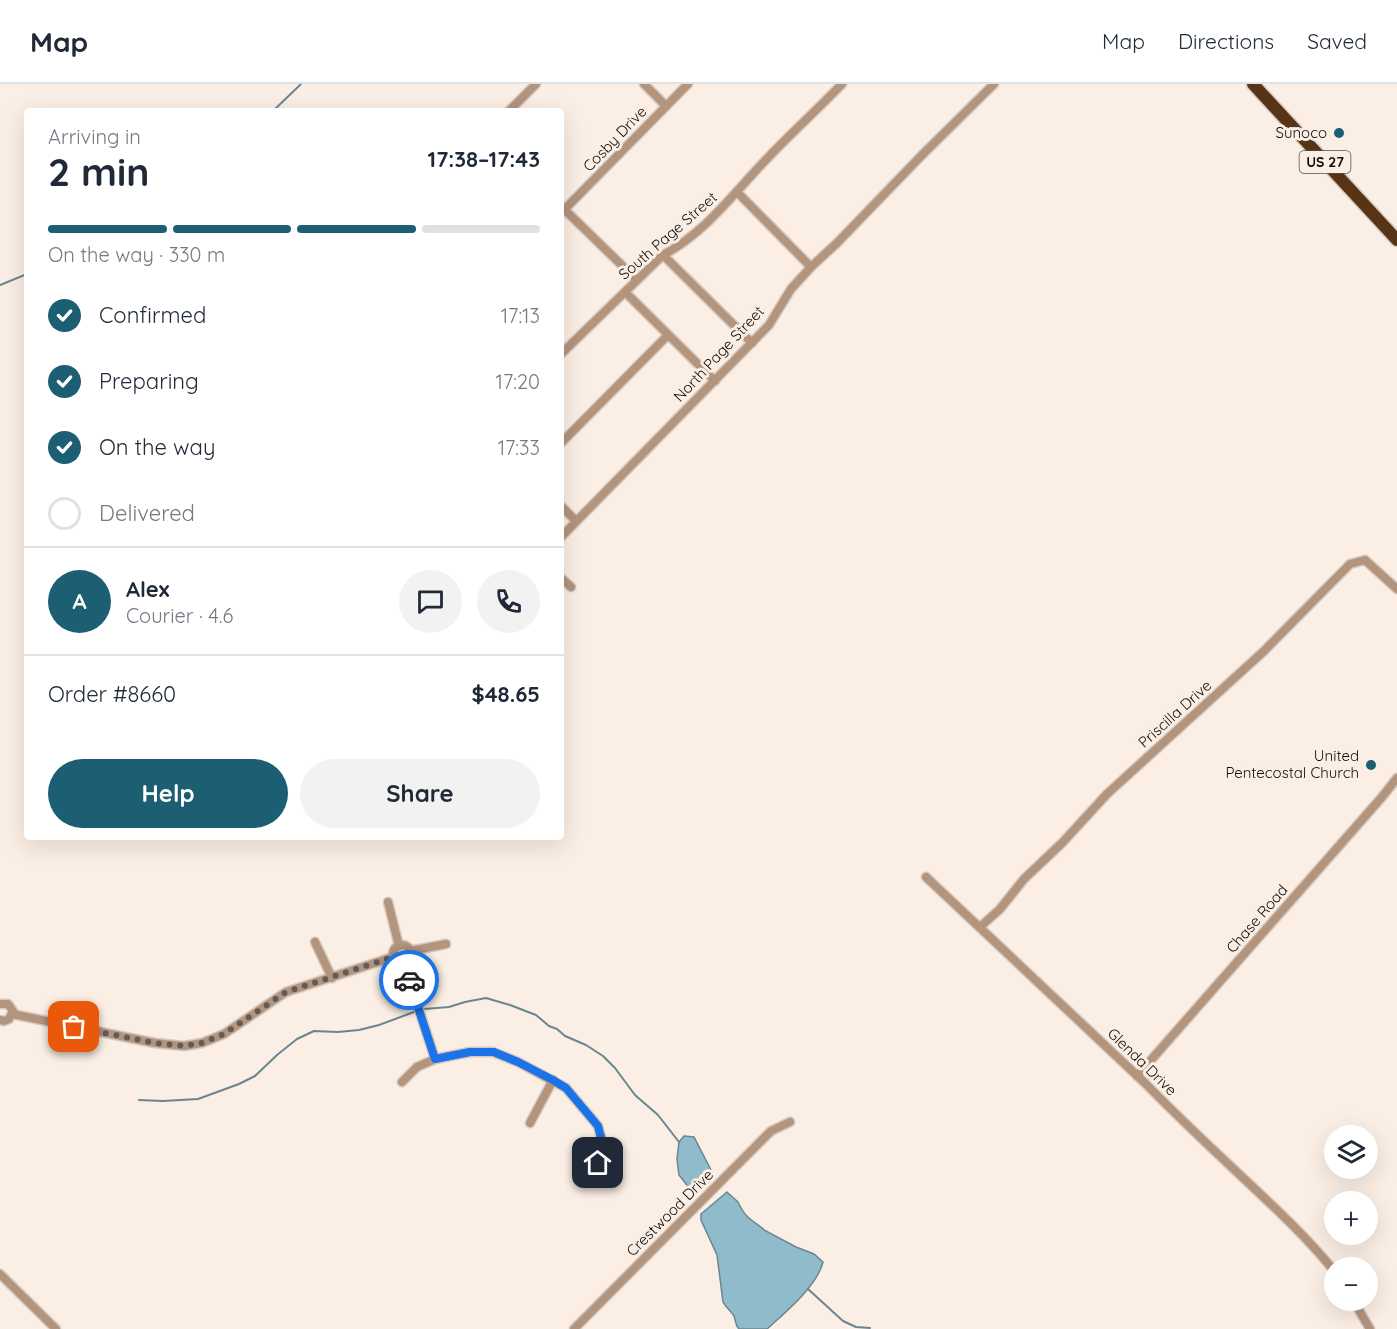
<!DOCTYPE html>
<meta charset="utf-8">
<style>
:root{--surface:#fff;--page:#f2f2f3;--text:#1f2937;--muted:#747a83;--line:#e0e1e3;--accent:#1c5e72}
body{margin:0;font-family:Quicksand,sans-serif;background:var(--page);color:var(--text);height:100vh;display:flex;flex-direction:column;font-size:22px;white-space:nowrap}
*{box-sizing:border-box;margin:0}
p{font-size:20px;color:var(--muted)}
.icon{flex:none;width:33px;height:33px;fill:none;stroke:currentColor;stroke-width:2;stroke-linecap:round;stroke-linejoin:round}
.map{position:relative;flex:1;overflow:hidden}
.side{position:absolute;left:24px;top:24px;width:540px;height:732px;display:flex;flex-direction:column;background:var(--surface);border-radius:6px;box-shadow:0 6px 24px #0002}
.side>*{flex:none}
.buttons{position:absolute;left:1324px;top:1041px;display:grid;gap:12px}
.buttons a{display:grid;place-items:center;width:54px;height:54px;border-radius:50%;background:var(--surface);box-shadow:0 6px 24px #0002;font-size:30px}
.pin{position:absolute;display:grid;place-items:center;width:51px;height:51px;color:#fff;margin:-26px;border-radius:12px;box-shadow:0 3px 9px #0006}
.courier{position:absolute;display:grid;place-items:center;width:60px;height:60px;margin:-30px;border:4px solid #1a73e8;border-radius:50%;background:#fff;color:#222;box-shadow:0 2px 8px #0007}
.summary em{font-style:normal;font-weight:700}
.summary div{display:flex;flex-direction:column-reverse}
.summary{display:flex;align-items:center;justify-content:space-between;height:102px;padding:0 24px}
h1{font-size:39px;font-weight:700;line-height:45px}
.bar{display:grid;grid-template-columns:repeat(4,1fr);gap:9px 6px;align-content:center;height:72px;padding:0 24px}
.bar i{height:8px;border-radius:4px;background:var(--line)}
.bar .active{background:var(--accent)}
.bar p{grid-column:span 4}
.line{display:flex;align-items:center;gap:15px;padding:0 24px;border-top:2px solid var(--line)}
.line div{flex:1}
.round{display:grid;place-items:center;flex:none;width:63px;height:63px;border-radius:32px;background:var(--page)}
ol{padding:0 24px;list-style:none}
li{display:flex;align-items:center;gap:18px;height:66px}
li p{margin-inline-start:auto}
li .icon{padding:6px;border-radius:50%;background:var(--accent);color:#fff;stroke-width:4}
li:last-child{color:var(--muted)}
li i{width:33px;height:33px;border:3px solid var(--line);border-radius:50%}
.primary-button{display:flex;gap:12px;margin-top:auto;padding:12px 24px}
.primary-button a{flex:1;height:69px;border-radius:36px;background:var(--accent);color:#fff;font-size:24px;font-weight:700;line-height:69px;text-align:center}
.primary-button a+a{background:var(--page);color:var(--text)}
header{display:flex;align-items:center;gap:36px;box-sizing:border-box;height:84px;padding:0 30px;background:var(--surface);border-bottom:2px solid var(--line)}
header strong{font-size:28px}
nav{display:flex;gap:33px;margin-inline-start:auto;font-size:21px}
.map>svg:first-child{display:block}
.water{fill:#90bbca;stroke:#6a8690;stroke-width:1.5}
.lines{fill:none;stroke-linecap:round;stroke-linejoin:round}
.stream{stroke:#6a8690;stroke-width:2}
.minor-casing{stroke:#d5cac1;stroke-width:11}
.highway-casing{stroke:#d5cac1;stroke-width:15}
.minor{stroke:#b3947d;stroke-width:8}
.highway{stroke:#573416;stroke-width:12}
.done{stroke:#625b56;stroke-width:6;stroke-dasharray:0 10.8}
.route{stroke:#1a73e8;stroke-width:8}
.poi-dot{fill:#1c5e72;stroke:#fbeee4;stroke-width:2}
.labels{text-anchor:middle;stroke-width:6;stroke-linejoin:round;paint-order:stroke}
.shield{fill:#fbeee4;stroke:#56504b;stroke-width:1.5}
.shield-label{font-size:14px;font-weight:bold;fill:#100c09}
.poi-label{font-size:15px;fill:#100c09;stroke:#fbeee4;text-anchor:end}
.street-label{font-size:15px;fill:#100c09;stroke:#fbeee4}
</style>
<header>
<strong>Map</strong>
<nav><a>Map</a><a>Directions</a><a>Saved</a></nav>
</header>
<div class="map">
<svg width="1397" height="1245" viewBox="0 0 1397 1245">
<rect width="100%" height="100%" fill="#fbeee4"/>
<g class="water">
<path d="M684,1052L694,1053L713,1090V1095L698,1108L690,1105L679,1091L677,1075L679,1058Z"/>
<path d="M727,1108C730,1111 735,1115 738,1118C741,1124 743,1129 749,1134C754,1139 760,1141 764,1146L796,1163L814,1170L823,1178C817,1202 786,1228 767,1245H739C735,1241 736,1237 734,1232C731,1227 726,1224 723,1218L717,1171L701,1136V1130Z"/>
</g>
<g class="lines">
<g class="stream">
<path d="M273,27L301,0"/>
<path d="M0,201L27,190"/>
<path d="M424,925L449,923L465,918L486,914L510,921L536,931L549,942L557,945L565,952L586,961L603,972L615,984L635,1011L658,1031L679,1058"/>
<path d="M139,1016L163,1017L198,1015L239,1000L255,992L277,971L297,955L314,947L338,948L359,946L379,941L414,928"/>
<path d="M808,1205L843,1237L856,1243L870,1244"/>
</g>
<defs>
<g id="minor">
<path d="M644,0L666,22"/>
<path d="M509,27L536,0"/>
<path d="M737,108L811,183"/>
<path d="M565,126L637,196"/>
<path d="M561,129L688,0"/>
<path d="M663,171L752,259"/>
<path d="M625,208L715,297"/>
<path d="M561,270L663,171C703,150 730,114 761,81C787,53 815,28 842,0"/>
<path d="M561,359L668,251"/>
<path d="M561,422L576,437"/>
<path d="M561,453L769,241L791,205L811,183L837,159L923,70L994,0"/>
<path d="M561,494L571,503"/>
<path d="M926,793L1146,1000C1176,1031 1207,1060 1239,1090C1272,1121 1306,1152 1335,1188"/>
<path d="M388,818L399,862"/>
<path d="M980,843L1000,825L1024,795L1063,758L1107,710L1264,567L1350,480L1365,476L1397,505"/>
<path d="M315,858L332,894"/>
<circle cx="402" cy="870" r="9"/>
<path d="M410,867L446,860"/>
<path d="M404,879L435,975"/>
<path d="M0,920H8L13,927L9,935L4,937L0,936"/>
<path d="M12,930L155,959L184,962L202,959L224,950L286,908L393,873"/>
<path d="M1137,992L1382,713L1397,694"/>
<path d="M402,998L417,983L435,975L470,968H493L518,978L566,1004L598,1042L603,1061L598,1079L592,1088"/>
<path d="M530,1039L553,996"/>
<path d="M0,1190L56,1245"/>
<path d="M1353,1216L1370,1245"/>
<path d="M574,1245L771,1047L790,1038"/>
</g>
<path id="highway" d="M1253,0L1397,156"/>
</defs>
<use href="#minor" class="minor-casing"/>
<use href="#highway" class="highway-casing"/>
<use href="#minor" class="minor"/>
<use href="#highway" class="highway"/>
</g>
<g class="lines">
<path class="done" d="M74,943L155,959L184,962L202,959L224,950L286,908L393,873L396,878L404,879L409,896"/>
<path class="route" d="M409,896L435,975L470,968H494L518,978L553,996L566,1004L598,1042L603,1061L598,1079"/>
</g>
<g class="poi-dot">
<circle cx="1339" cy="49" r="6"/>
<circle cx="1371" cy="681" r="6"/>
</g>
<g class="labels">
<rect class="shield" x="1299.5" y="67" width="51" height="22" rx="4.5"/>
<g class="shield-label">
<text x="1325" y="83">US 27</text>
</g>
<g class="poi-label">
<text x="1327" y="54">Sunoco</text>
<text x="1359" y="677">United<tspan x="1359" dy="17">Pentecostal Church</tspan></text>
</g>
<g class="street-label">
<text transform="translate(615 55) rotate(-46)" y="5">Cosby Drive</text>
<text transform="translate(668 152) rotate(-41)" y="5">South Page Street</text>
<text transform="translate(719 270) rotate(-47)" y="5">North Page Street</text>
<text transform="translate(1175 630) rotate(-42)" y="5">Priscilla Drive</text>
<text transform="translate(1257 835) rotate(-49)" y="5">Chase Road</text>
<text transform="translate(1142 978) rotate(44)" y="5">Glenda Drive</text>
<text transform="translate(670 1129) rotate(-45)" y="5">Crestwood Drive</text>
</g>
</g>
</svg>
<div class="buttons">
<a><svg class="icon" aria-label="layers" viewBox="0 0 24 24"><path d="M12 4l9 5-9 5-9-5zM3 14l9 5 9-5"/></svg></a>
<a>+</a>
<a>−</a>
</div>
<div class="pin" style="left:74px;top:943px;background:#ea580c"><svg class="icon" aria-label="bag" viewBox="0 0 24 24"><path d="M5 8h14l-1 12H6zM9 8a3 3 0 0 1 6 0"/></svg></div>
<div class="pin" style="left:598px;top:1079px;background:#1f2937"><svg class="icon" aria-label="home" viewBox="0 0 24 24"><path d="M3 11l9-7 9 7M6 9v11h12V9"/></svg></div>
<div class="courier" style="left:409px;top:896px"><svg class="icon" aria-label="car" viewBox="0 0 24 24"><path d="M5 17H2v-5l4-1 3-4h7l3 4 3 1v5h-3M9 17h6M6 11h13"/><circle cx="7" cy="17" r="2"/><circle cx="17" cy="17" r="2"/></svg></div>
<section class="side">
<div class="summary"><div><h1>2 min</h1><p>Arriving in</p></div><em>17:38–17:43</em></div>
<div class="bar"><i class="active"></i><i class="active"></i><i class="active"></i><i></i><p>On the way · 330 m</p></div>
<ol>
<li><svg class="icon" aria-label="check" viewBox="0 0 24 24"><path d="M5 12l5 5 9-10"/></svg>Confirmed<p>17:13</p></li>
<li><svg class="icon" aria-label="check" viewBox="0 0 24 24"><path d="M5 12l5 5 9-10"/></svg>Preparing<p>17:20</p></li>
<li><svg class="icon" aria-label="check" viewBox="0 0 24 24"><path d="M5 12l5 5 9-10"/></svg>On the way<p>17:33</p></li>
<li><i></i>Delivered</li>
</ol>
<div class="line" style="height:108px"><b class="round" style="background:var(--accent);color:#fff">A</b><div><b>Alex</b><p>Courier · 4.6</p></div><a class="round"><svg class="icon" aria-label="chat" viewBox="0 0 24 24"><path d="M4 5h16v11H9l-5 4z"/></svg></a><a class="round"><svg class="icon" aria-label="phone" viewBox="0 0 24 24"><path d="M5 4h4l2 5-3 2q2 4 5 5l2-3 5 2v4C11 20 4 13 5 4z"/></svg></a></div>
<div class="line" style="height:78px"><div>Order #8660</div><b>$48.65</b></div>
<div class="primary-button"><a>Help</a><a>Share</a></div>
</section>
</div>
